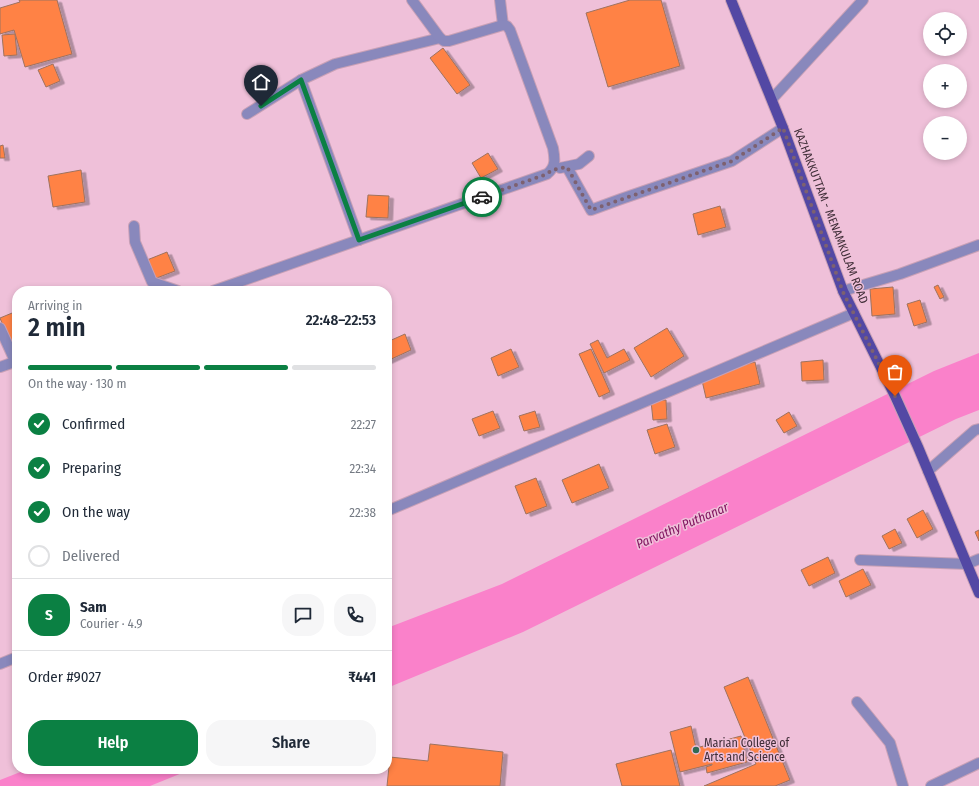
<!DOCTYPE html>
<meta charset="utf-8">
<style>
:root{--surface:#fff;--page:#f6f6f7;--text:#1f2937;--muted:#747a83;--line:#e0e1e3;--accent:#0b8043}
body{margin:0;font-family:"Fira Sans Condensed",sans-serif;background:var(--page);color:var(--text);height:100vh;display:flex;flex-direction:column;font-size:15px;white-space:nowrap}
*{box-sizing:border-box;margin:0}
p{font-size:13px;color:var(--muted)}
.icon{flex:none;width:22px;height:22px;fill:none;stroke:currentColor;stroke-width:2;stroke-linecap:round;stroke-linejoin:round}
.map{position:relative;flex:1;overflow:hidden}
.side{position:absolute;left:12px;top:286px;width:380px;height:488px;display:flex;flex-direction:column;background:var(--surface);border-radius:16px;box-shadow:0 2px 6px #0003}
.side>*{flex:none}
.fabs{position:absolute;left:923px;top:12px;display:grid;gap:8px}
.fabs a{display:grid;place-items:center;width:44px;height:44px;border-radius:50%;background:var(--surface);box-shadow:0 2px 6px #0003;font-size:20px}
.pin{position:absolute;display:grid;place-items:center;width:34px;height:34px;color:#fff;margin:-41px -17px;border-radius:50% 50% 50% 0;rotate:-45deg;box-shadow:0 0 4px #0007}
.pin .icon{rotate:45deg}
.courier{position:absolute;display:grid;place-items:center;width:40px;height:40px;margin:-20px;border:3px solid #0b8043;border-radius:50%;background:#fff;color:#222;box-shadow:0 1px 5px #0007}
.summary em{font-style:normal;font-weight:600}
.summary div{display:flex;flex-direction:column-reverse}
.summary{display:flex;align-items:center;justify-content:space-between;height:68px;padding:0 16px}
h1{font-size:26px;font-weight:600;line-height:30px}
.bar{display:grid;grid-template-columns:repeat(4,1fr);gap:6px 4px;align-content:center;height:48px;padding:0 16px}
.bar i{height:5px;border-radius:3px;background:var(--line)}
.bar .current{background:var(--accent)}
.bar p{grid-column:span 4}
.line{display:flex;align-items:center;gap:10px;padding:0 16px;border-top:1px solid var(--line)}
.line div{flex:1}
.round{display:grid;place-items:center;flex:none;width:42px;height:42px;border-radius:16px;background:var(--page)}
ol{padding:0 16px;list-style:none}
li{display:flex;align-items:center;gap:12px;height:44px}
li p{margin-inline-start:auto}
li .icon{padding:4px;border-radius:50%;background:var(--accent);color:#fff;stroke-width:4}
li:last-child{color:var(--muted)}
li i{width:22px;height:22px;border:2px solid var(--line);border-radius:50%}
.primary-button{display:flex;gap:8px;margin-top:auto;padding:8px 16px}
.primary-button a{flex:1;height:46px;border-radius:16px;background:var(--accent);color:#fff;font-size:16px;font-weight:600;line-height:46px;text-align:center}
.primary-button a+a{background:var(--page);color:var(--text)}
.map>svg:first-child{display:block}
.water{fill:#fa81ca}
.building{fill:#ff8245;stroke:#9e725f;filter:url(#shadow)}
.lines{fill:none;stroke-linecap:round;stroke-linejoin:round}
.minor-casing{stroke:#c8a0b6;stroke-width:12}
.major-casing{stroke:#c8a0b6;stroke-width:12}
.minor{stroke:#8988bc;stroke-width:10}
.major{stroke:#5348a4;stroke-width:10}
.done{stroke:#7d6170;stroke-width:4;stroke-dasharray:0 7.2}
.route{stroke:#0b8043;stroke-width:5}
.poi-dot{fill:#316a53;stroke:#efc0d9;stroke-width:1.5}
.labels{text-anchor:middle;stroke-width:3;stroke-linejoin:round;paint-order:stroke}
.street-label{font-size:12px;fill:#402e38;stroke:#efc0d9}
.poi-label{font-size:12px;fill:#402e38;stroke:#efc0d9;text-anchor:start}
.water-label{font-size:13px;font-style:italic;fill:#81145f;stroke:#efc0d9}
</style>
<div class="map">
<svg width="979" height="786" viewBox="0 0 979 786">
<defs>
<filter id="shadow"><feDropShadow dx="4.5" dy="2.5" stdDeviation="0" flood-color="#0004"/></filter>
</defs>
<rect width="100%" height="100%" fill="#efc0d9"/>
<g class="water">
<path d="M979,353V410L956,419L523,632L387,688V628L502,584L934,371Z"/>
<path d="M28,769H192L150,786H0V780Z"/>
</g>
<g class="building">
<path d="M19,0H57L72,54L25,67L14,30L0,34V8L20,2Z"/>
<path d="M630,0H661L680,66L608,87L586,13Z"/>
<path d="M15,34L17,55L4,56L2,35Z"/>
<path d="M443,48L470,85L457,94L430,58Z"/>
<path d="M53,64L60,81L46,87L38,70Z"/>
<path d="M3,145L5,158H0V146Z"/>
<path d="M488,153L498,169L481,178L472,163Z"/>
<path d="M81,170L85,202L53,207L48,176Z"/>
<path d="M368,195L389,196L388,218L366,217Z"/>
<path d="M720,206L726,227L698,235L693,214Z"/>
<path d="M167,252L175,271L154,279L147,260Z"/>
<path d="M938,285L944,297L940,299L934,287Z"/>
<path d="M893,287L895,314L872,316L870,289Z"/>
<path d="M920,300L927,322L914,326L907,304Z"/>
<path d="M17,311V347L12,349L0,318Z"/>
<path d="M667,328L684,356L651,377L634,348Z"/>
<path d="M405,334L411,350L387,361V342Z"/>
<path d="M598,340L607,358L624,349L630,360L604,373L590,344Z"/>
<path d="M511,349L519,367L498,376L491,358Z"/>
<path d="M591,349L610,392L599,397L579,354Z"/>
<path d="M823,360L824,380L802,381L801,362Z"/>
<path d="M755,362L760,384L706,398L701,376Z"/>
<path d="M666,400L667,419L653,420L651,401Z"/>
<path d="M493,411L500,428L479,436L472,419Z"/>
<path d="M535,411L540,427L524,431L519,416Z"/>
<path d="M789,412L797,426L784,433L776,420Z"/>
<path d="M667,424L675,447L655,454L647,430Z"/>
<path d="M599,464L609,488L572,503L562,480Z"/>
<path d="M536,478L547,506L526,514L515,486Z"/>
<path d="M923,510L933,529L917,538L907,519Z"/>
<path d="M895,529L902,543L889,549L882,536Z"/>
<path d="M979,530V541L975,532Z"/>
<path d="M828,557L835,573L809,586L801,570Z"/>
<path d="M863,569L871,585L846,597L839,581Z"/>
<path d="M748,677L790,780L775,786H704L756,764L724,687Z"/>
<path d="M691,726L696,748L741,736L747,762L707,773L706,767L712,765V764L680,772L670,732Z"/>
<path d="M430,744L503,752L500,786H387L390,757L428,761Z"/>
<path d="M671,750L680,786H622L616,764Z"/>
</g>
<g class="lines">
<defs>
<g id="minor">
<path d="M500,0L503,25"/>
<path d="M772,99L863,0"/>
<path d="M247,114L301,80"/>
<path d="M567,167L591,210L621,199L732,161L783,128"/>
<path d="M560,168L579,164L589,156"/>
<path d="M134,226L135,242L152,282L178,291"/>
<path d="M359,240L301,80L335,64L440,38"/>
<path d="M213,291L547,174C556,167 555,159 553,148L510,30L507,26L503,25L449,41H444L440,38L412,0"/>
<path d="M843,291L900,274L979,245"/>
<path d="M0,328L15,361"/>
<path d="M0,367L17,361"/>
<path d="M928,471L975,430L979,429"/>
<path d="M387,511L854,313"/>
<path d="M860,560L967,564L979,559"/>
<path d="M0,664L17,657"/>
<path d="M857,702L890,743L903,786"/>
<path d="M931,786L979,763"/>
</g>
<path id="major" d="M731,0L783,128L843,291L895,396L918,447L979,593"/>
</defs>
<use href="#minor" class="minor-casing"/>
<use href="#major" class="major-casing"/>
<use href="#minor" class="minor"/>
<use href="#major" class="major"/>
</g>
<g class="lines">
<path class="done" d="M482,197L547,174L552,170L567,167L591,210L732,161L783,128L843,292L895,396"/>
<path class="route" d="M261,106L301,80L359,240L482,197"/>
</g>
<circle class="poi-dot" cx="696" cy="750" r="4"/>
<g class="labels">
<g class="street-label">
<text transform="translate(831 216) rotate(69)" y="4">KAZHAKKUTTAM - MENAMKULAM ROAD</text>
</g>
<g class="poi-label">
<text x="704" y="747">Marian College of<tspan x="704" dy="14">Arts and Science</tspan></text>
</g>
<g class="water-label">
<text transform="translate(682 525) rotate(-23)" y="5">Parvathy Puthanar</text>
</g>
</g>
</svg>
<div class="fabs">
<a><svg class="icon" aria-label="locate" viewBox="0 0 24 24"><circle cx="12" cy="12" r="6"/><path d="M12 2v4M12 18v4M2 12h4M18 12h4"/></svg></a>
<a>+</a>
<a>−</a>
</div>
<div class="pin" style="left:895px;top:396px;background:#ea580c"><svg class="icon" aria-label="bag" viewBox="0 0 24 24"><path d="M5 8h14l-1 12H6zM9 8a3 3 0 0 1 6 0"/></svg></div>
<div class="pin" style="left:261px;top:106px;background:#1f2937"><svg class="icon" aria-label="home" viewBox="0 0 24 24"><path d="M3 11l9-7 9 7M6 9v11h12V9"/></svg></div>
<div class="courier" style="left:482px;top:197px"><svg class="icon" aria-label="car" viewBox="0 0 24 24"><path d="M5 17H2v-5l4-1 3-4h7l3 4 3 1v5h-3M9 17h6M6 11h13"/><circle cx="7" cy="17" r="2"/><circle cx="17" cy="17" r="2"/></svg></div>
<section class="side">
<div class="summary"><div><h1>2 min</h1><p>Arriving in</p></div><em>22:48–22:53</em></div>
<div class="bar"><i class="current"></i><i class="current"></i><i class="current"></i><i></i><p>On the way · 130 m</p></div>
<ol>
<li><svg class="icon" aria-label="check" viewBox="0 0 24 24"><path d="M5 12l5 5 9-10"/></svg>Confirmed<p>22:27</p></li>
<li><svg class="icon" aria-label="check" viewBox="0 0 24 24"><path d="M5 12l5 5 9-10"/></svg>Preparing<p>22:34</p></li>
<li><svg class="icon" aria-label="check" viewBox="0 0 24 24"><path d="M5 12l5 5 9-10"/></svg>On the way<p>22:38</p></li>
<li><i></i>Delivered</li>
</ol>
<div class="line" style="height:72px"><b class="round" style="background:var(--accent);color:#fff">S</b><div><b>Sam</b><p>Courier · 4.9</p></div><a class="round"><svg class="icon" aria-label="chat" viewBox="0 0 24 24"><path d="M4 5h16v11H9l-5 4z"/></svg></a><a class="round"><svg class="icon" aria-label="phone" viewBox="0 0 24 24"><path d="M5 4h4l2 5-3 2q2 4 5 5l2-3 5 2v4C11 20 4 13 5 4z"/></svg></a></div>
<div class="line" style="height:52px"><div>Order #9027</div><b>₹441</b></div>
<div class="primary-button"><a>Help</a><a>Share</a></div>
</section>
</div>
